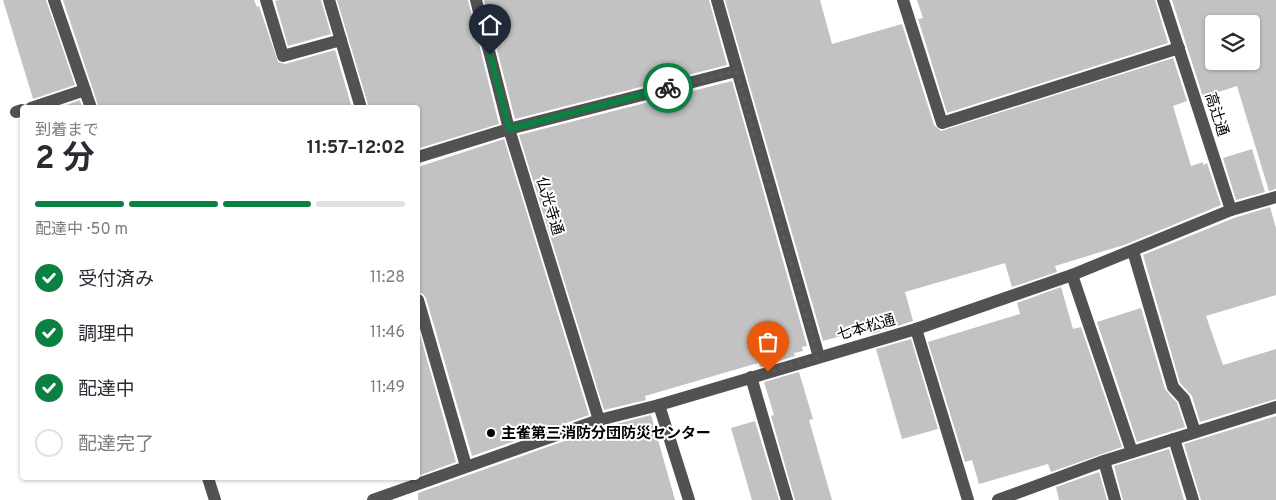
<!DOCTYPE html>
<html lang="ja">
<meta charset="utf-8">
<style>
:root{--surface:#fff;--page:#f7f7f7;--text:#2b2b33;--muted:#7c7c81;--line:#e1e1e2;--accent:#0b8043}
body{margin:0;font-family:Overpass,"Noto Sans JP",sans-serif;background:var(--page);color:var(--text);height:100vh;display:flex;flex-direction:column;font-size:19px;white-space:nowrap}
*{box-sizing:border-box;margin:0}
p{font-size:16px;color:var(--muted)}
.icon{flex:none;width:28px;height:28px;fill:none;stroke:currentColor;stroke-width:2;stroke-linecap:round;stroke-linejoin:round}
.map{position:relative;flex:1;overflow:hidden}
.drawer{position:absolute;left:20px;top:105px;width:400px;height:375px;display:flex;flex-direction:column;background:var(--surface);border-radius:5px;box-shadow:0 1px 4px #0004}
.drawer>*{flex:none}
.tools{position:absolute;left:1205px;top:15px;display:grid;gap:10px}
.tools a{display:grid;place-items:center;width:55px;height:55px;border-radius:5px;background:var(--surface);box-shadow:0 1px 4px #0004;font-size:25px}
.pin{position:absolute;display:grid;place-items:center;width:42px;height:42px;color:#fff;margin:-51px -21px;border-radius:50% 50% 50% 0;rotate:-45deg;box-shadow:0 0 5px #0007}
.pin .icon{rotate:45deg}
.courier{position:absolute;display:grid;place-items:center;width:50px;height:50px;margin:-25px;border:4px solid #0b8043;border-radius:50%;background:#fff;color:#222;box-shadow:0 1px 6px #0007}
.summary em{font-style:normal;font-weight:700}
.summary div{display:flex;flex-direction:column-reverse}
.summary{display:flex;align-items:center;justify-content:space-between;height:85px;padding:0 15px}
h1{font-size:32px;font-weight:700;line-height:38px}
.bar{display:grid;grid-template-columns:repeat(4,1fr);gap:8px 5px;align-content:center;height:60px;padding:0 15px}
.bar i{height:6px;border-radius:4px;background:var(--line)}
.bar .on{background:var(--accent)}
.bar p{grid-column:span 4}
ol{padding:0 15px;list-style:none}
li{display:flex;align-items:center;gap:15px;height:55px}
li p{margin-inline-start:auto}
li .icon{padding:5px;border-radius:50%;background:var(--accent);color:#fff;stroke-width:4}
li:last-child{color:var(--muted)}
li i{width:28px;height:28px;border:2px solid var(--line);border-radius:50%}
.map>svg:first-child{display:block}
.building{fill:#c2c2c2;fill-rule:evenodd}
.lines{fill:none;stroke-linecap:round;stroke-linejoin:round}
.minor{stroke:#525252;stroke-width:12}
.done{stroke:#595959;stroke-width:5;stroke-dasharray:0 9}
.route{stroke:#0b8043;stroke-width:6}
.poi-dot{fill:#000;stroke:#fff;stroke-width:2}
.labels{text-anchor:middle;stroke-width:4;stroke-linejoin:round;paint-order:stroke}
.street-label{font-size:15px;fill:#000;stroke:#fff}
.poi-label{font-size:15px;font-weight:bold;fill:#000;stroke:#fff;text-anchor:start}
</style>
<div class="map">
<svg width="1276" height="500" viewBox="0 0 1276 500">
<rect width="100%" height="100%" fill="#fff"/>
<g class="building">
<path d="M3,0H46L75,85L33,99Z"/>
<path d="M63,0H254L257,7L259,6L278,62L285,64L335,50L352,108H99Z"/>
<path d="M279,0H321L331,34L288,46L275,1Z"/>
<path d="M337,0H468L499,124L420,148L418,138V108H369Z"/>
<path d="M484,0H709L727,65L515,119Z"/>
<path d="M725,0H820L832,44L902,24L934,125L941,131L1173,58L1187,101L1173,106L1191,166L1203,162V165L1207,163L1221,205L1127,244L1055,266L1057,272L1012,287L1005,263L905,292L913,321L872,334L870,328L823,341Z"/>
<path d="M917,0H1155L1168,43L947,113L918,19L923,18Z"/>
<path d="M1172,0H1276V189L1269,191L1237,86L1203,97ZM1214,24H1251V61H1214Z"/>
<path d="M732,81L807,346L802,347L803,351L794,353L795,356L760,367L759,363L751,365L645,396L646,400L604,410L519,135Z"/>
<path d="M80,100L82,108H58Z"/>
<path d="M504,139L589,415L472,456L426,298L423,294L418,292V167Z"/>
<path d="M1252,149L1265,192L1236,200L1223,158Z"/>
<path d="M1270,207L1276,228V295L1206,316L1223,365L1276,349V399L1200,422L1192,396L1180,383L1143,255L1234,218Z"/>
<path d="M1061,287L1073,329L1081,327L1122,447L1051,472L1048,464L979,484L972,460L965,462L928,342L1020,314L1017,303Z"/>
<path d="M1141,308L1165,389L1177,403L1185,427L1137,442L1097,322Z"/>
<path d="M418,328L456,462L418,476Z"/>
<path d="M911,339L938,429L902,439L876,349Z"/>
<path d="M799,372L813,419L809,420L832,500H795L771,416L774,415L764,382Z"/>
<path d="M651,415L675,500H418V493L601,428Z"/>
<path d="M1276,416V500H1201L1184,444Z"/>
<path d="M755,421L779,500H752L731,428Z"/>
<path d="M1169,449L1184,500H1123L1114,466Z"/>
<path d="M1099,472L1107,500H1059L1056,487Z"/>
</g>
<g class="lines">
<g class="minor">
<path d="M54,0L91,108"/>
<path d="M266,0L283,56L341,40"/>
<path d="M329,0L361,108"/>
<path d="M476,0L509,129L599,420"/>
<path d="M717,0L819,357"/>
<path d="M903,0L942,123L1179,48"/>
<path d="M1163,0L1231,210"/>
<path d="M31,108L85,90"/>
<path d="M16,112L22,110"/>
<path d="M418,157L509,129L736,71"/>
<path d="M1133,251L1173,387L1184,399L1195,432"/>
<path d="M1072,275L1132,452"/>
<path d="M418,300L466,466"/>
<path d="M916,329L968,500"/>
<path d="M751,377L787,500"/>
<path d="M659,405L689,500"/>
<path d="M1174,439L1193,500"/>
<path d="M1104,461L1115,500"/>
<path d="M208,478L215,500"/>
<path d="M373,500L599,420L659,405L916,329L1072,275L1231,210L1276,197"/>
<path d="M998,500L1104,461L1276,407"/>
</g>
</g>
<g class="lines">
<path class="done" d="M668,88L736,71L818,357L768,372"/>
<path class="route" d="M490,55L509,129L668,88"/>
</g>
<circle class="poi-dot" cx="491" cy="433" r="5"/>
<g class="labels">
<g class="street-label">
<text transform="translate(1217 114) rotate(72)" y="5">高辻通</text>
<text transform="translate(550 206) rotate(73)" y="5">仏光寺通</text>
<text transform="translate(866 327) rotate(-16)" y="5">七本松通</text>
</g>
<g class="poi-label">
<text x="501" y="438">主雀第三消防分団防災センター</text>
</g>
</g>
</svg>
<div class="tools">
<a><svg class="icon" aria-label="layers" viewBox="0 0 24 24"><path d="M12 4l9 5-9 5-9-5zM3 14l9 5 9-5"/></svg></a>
</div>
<div class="pin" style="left:768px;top:372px;background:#ea580c"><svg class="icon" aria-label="bag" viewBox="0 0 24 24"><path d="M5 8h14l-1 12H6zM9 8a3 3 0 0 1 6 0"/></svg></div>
<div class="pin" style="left:490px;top:55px;background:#1f2937"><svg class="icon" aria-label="home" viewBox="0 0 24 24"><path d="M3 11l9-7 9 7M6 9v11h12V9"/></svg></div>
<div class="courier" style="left:668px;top:88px"><svg class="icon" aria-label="bike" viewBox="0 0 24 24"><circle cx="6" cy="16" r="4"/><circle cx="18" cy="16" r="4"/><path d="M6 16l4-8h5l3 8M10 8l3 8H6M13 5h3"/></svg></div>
<section class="drawer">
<div class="summary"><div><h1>2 分</h1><p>到着まで</p></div><em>11:57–12:02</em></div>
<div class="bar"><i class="on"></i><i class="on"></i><i class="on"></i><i></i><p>配達中 · 50 m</p></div>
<ol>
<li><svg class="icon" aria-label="check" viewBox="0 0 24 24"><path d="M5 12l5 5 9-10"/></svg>受付済み<p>11:28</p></li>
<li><svg class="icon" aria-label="check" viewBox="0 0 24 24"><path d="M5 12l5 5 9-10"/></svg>調理中<p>11:46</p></li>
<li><svg class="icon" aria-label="check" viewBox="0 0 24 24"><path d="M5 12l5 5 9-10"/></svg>配達中<p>11:49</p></li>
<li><i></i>配達完了</li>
</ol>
</section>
</div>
